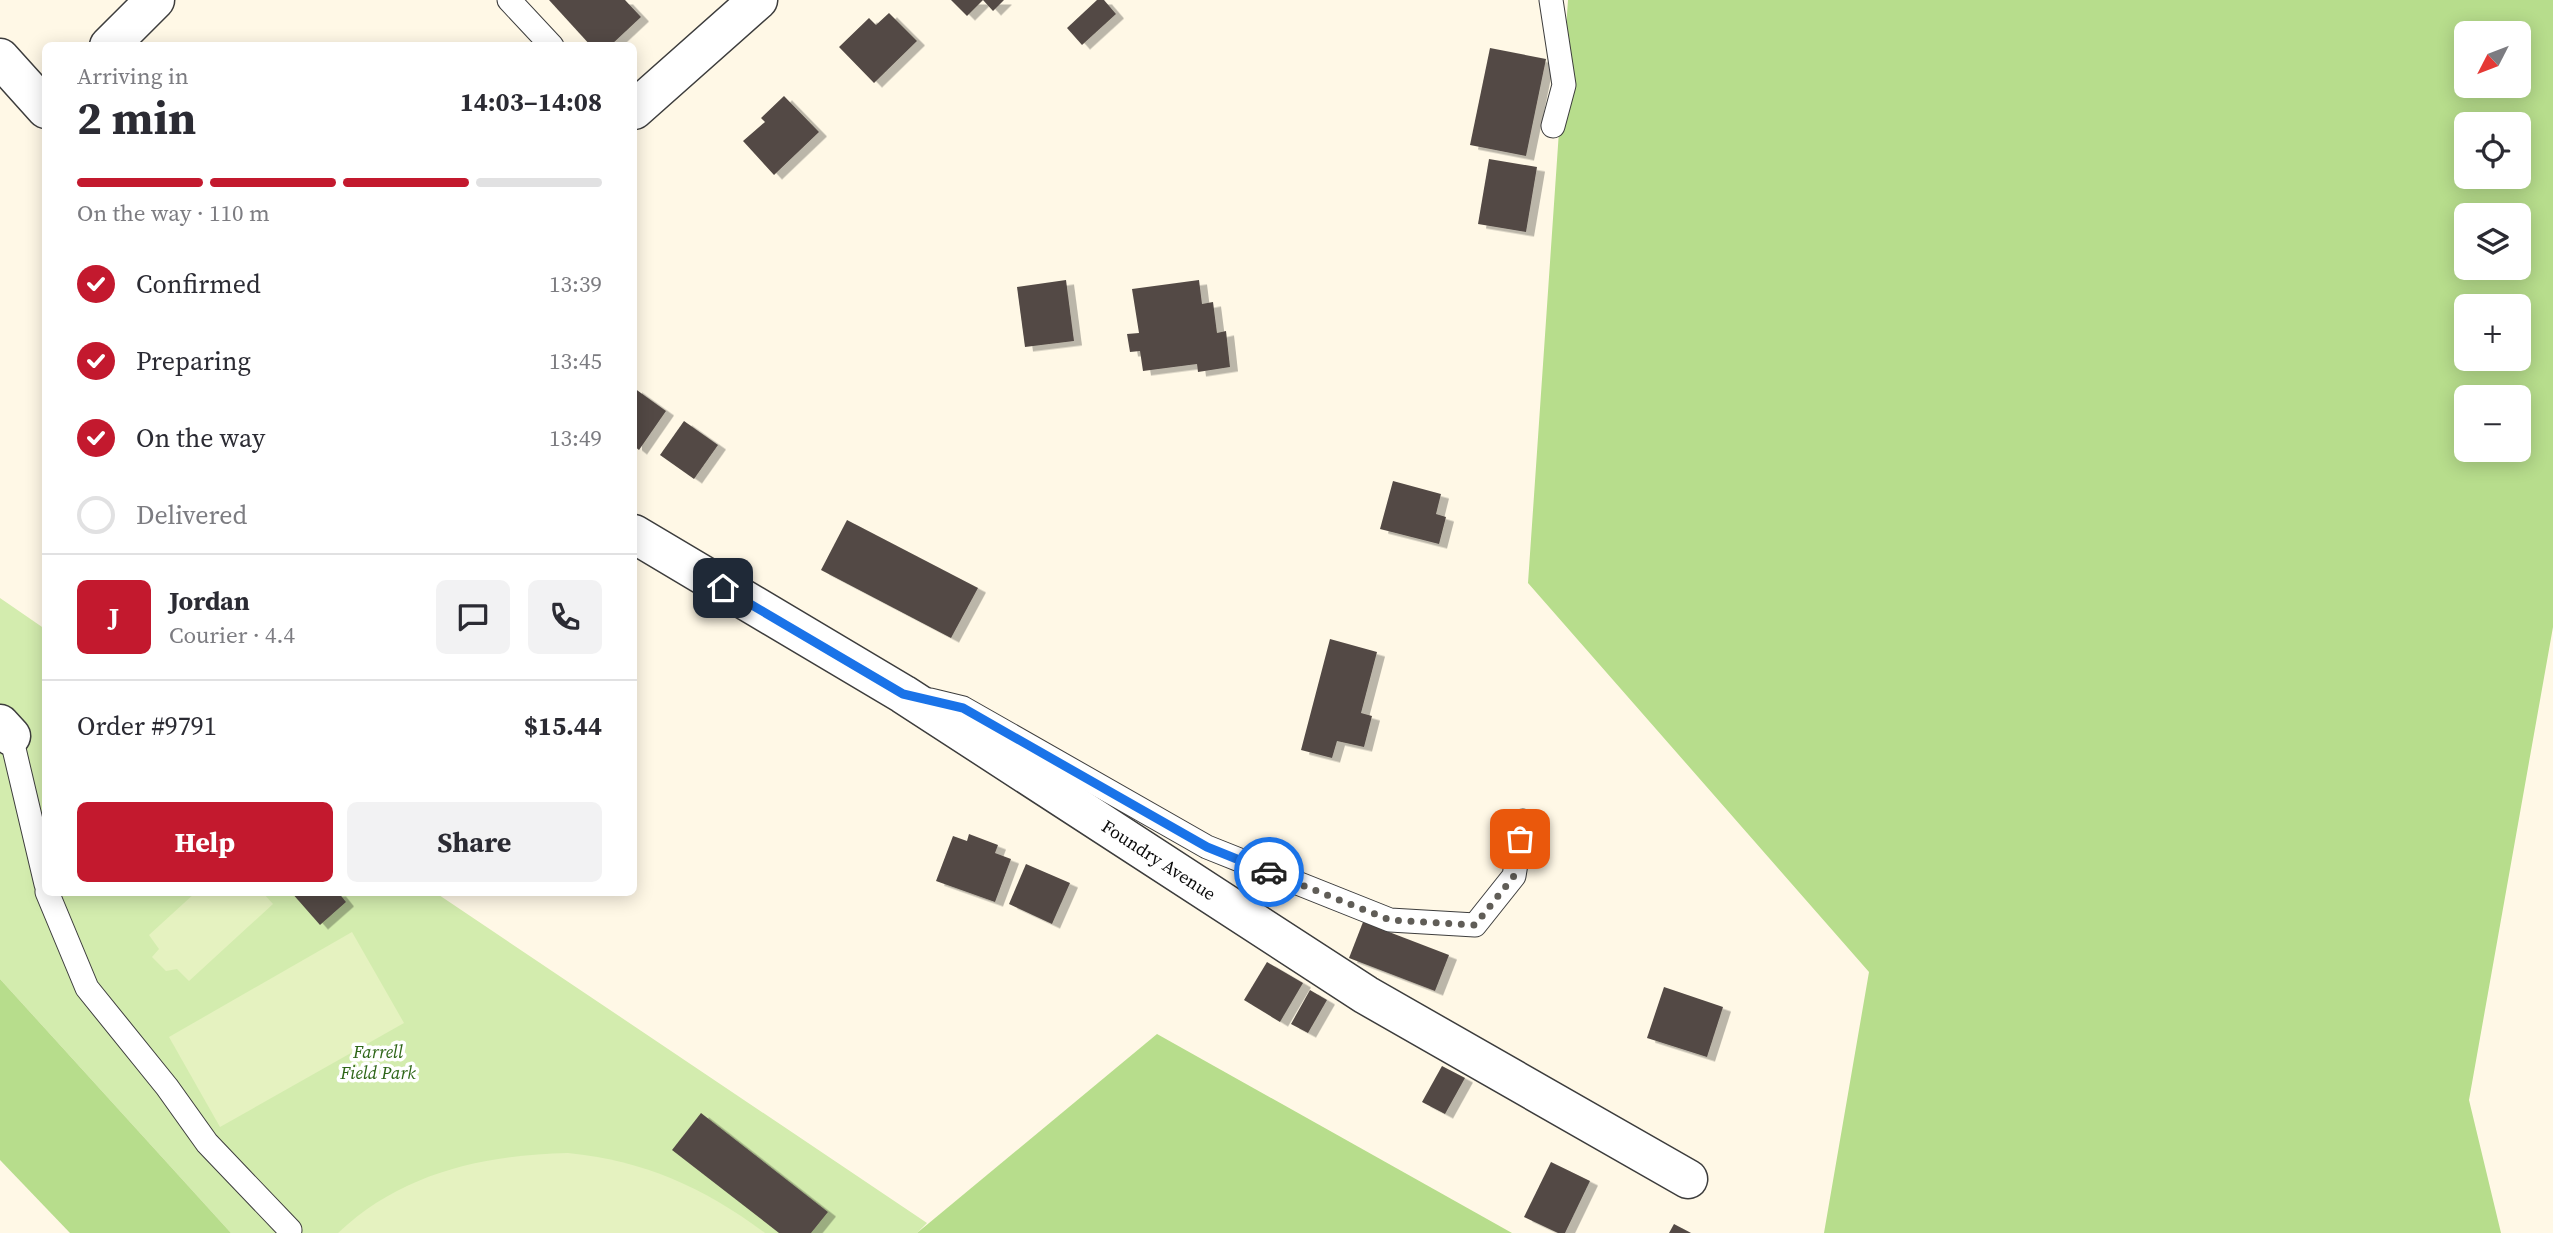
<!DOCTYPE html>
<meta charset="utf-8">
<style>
:root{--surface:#fff;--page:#f2f2f3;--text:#2b2b33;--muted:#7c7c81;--line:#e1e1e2;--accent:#c3192e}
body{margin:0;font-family:"Source Serif 4",serif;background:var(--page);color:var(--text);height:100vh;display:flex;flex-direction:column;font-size:26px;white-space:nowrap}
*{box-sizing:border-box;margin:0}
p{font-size:23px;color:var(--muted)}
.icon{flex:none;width:38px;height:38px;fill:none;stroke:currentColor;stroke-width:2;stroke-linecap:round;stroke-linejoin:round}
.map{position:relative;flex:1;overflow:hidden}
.drawer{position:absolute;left:42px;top:42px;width:595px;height:854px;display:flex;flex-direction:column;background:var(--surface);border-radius:10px;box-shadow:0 4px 18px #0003}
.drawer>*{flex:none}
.needle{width:46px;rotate:228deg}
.fabs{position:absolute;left:2454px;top:21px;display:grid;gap:14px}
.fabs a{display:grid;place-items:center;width:77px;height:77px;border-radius:10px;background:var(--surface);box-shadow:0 4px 18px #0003;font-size:35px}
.pin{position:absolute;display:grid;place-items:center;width:60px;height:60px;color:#fff;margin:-30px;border-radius:14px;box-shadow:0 4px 10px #0006}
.courier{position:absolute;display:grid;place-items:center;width:70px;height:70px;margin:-35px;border:5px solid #1a73e8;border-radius:50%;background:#fff;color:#222;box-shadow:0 2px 9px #0007}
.head em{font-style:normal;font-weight:700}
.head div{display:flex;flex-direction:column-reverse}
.head{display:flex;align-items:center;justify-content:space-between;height:119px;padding:0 35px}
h1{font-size:46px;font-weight:700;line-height:52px}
.bar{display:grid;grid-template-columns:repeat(4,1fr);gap:10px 7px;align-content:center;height:84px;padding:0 35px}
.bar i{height:9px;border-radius:5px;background:var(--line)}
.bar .selected{background:var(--accent)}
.bar p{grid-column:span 4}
.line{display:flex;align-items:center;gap:18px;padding:0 35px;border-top:2px solid var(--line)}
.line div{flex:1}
.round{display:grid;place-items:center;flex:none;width:74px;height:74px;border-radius:10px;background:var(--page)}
ol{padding:0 35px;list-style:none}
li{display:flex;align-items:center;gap:21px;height:77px}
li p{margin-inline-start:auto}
li .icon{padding:7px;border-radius:50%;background:var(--accent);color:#fff;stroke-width:4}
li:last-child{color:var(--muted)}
li i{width:38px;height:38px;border:4px solid var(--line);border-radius:50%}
.action{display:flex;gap:14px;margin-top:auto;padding:14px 35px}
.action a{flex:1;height:80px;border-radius:10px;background:var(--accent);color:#fff;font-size:28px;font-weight:700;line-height:80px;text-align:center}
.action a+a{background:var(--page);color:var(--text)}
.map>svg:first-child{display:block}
.green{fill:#d3ecae}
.forest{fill:#b7dd8c;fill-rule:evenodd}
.pitch{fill:#e5f2c0}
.building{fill:#534a45;filter:url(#shadow)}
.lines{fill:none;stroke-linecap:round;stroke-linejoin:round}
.service-casing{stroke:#3d3d3d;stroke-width:25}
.minor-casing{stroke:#3d3d3d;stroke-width:41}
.service{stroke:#fff;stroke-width:23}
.minor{stroke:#fff;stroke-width:38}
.done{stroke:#605d57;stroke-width:7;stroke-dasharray:0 12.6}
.route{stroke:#1a73e8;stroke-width:9}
.labels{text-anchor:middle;stroke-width:7;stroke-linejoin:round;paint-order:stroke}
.street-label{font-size:18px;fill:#0a0a0a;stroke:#fff}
.park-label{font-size:18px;font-style:italic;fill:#2d6517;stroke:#fff}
</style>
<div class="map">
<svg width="2553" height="1233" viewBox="0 0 2553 1233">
<defs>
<filter id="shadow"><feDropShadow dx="8" dy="4.5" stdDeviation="0" flood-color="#0004"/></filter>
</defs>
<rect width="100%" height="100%" fill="#fff8e6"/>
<path class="green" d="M0,598L45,629L46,892L436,893L927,1223L917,1233H231L0,979Z"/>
<g class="forest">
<path d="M1568,0H2553V627L2469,1100L2501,1233H1824L1869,972L1528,583ZM2466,33H2518V86H2466ZM2466,124H2518V177H2466ZM2466,215H2518V268H2466ZM2466,306H2518V359H2466ZM2466,397H2518V450H2466Z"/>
<path d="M0,979L231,1233H70L0,1160Z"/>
<path d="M1157,1034L1512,1233H917Z"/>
</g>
<g class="pitch">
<path d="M195,893H263L273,904L189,981L177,969L166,971L152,957L159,949L149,935Z"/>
<path d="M352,932L404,1023L220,1127L169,1037Z"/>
<path d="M568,1153C645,1161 703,1187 765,1233H338C401,1173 483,1155 568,1153Z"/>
</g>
<g class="building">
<path d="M549,0H625L641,17L610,46H591Z"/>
<path d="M951,0H1004L993,11L983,0L967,16Z"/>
<path d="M1097,0H1104L1116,14L1082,45L1067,28Z"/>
<path d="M889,13L917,41L874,83L839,47L869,18L876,25Z"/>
<path d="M1490,48L1546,59L1526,156L1470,145Z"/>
<path d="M784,96L819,132L774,175L743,141L765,122L761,118Z"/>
<path d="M1489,159L1537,167L1526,232L1478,224Z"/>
<path d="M1066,280L1074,341L1025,347L1017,287Z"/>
<path d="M1199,280L1202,304L1213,302L1217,333L1226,331L1230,367L1198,372L1197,364L1143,371L1140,351L1130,352L1127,334L1139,333L1132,289Z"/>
<path d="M634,388L666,411L639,450L634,446Z"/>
<path d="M684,421L718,445L694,479L660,455Z"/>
<path d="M1393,481L1441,494L1436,514L1446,517L1439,544L1380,529Z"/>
<path d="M847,520L978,588L951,638L821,570Z"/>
<path d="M1330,639L1377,652L1361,713L1372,716L1364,747L1337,741L1332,758L1301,750Z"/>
<path d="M969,834L998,845L995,853L1011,859L995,902L936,881L953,836L967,841Z"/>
<path d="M1026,864L1070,883L1052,924L1009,904Z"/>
<path d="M291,892H338L346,902L320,925Z"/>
<path d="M1363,922L1449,955L1435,991L1349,958Z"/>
<path d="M1267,962L1303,983L1280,1022L1244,1000Z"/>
<path d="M1664,987L1723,1007L1707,1057L1647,1038Z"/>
<path d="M1310,990L1327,1000L1308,1033L1291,1024Z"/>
<path d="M1442,1066L1465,1078L1445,1114L1422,1102Z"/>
<path d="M701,1113L828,1212L811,1233H779L672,1150Z"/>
<path d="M1551,1162L1590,1181L1565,1233H1558L1524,1217Z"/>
<path d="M1674,1224L1691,1233H1669Z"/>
</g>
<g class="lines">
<defs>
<g id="service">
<path d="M509,0L552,46"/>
<path d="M1551,0L1564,85L1553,126"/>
<path d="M930,700L963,708L1207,847L1390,920L1475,925L1514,876L1523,821"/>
<path d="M11,736L46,884"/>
<path d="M47,892L87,988L167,1087L207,1143L290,1230"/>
</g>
<g id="minor">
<path d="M109,46L155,0"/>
<path d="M0,58L46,109"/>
<path d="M634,110L758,0"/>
<path id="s1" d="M634,534L903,694L1366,995L1688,1179"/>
<path d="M0,724L11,736"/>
</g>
</defs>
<use href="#service" class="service-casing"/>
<use href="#minor" class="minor-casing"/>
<use href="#service" class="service"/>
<use href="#minor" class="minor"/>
</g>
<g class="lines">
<path class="done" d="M1269,872L1390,920L1475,925L1514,876L1520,839"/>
<path class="route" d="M723,588L903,694L963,708L1207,847L1269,872"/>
</g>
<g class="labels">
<g class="street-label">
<text dy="6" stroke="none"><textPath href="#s1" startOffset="618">Foundry Avenue</textPath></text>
</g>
<g class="park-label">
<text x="378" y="1058">Farrell<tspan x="378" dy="21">Field Park</tspan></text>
</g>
</g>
</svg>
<div class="fabs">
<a><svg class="needle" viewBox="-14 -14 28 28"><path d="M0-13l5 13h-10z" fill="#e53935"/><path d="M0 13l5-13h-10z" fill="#7c7c81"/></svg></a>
<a><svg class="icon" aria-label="locate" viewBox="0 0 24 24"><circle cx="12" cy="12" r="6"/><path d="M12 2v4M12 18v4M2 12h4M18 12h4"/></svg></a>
<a><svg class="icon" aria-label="layers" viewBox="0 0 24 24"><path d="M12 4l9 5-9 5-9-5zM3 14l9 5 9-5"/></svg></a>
<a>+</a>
<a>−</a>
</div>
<div class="pin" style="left:1520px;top:839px;background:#ea580c"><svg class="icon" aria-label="bag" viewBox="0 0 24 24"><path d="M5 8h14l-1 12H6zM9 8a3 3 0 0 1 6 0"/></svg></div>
<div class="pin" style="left:723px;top:588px;background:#1f2937"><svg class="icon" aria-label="home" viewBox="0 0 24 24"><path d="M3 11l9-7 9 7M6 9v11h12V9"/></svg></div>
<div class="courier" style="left:1269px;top:872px"><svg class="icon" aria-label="car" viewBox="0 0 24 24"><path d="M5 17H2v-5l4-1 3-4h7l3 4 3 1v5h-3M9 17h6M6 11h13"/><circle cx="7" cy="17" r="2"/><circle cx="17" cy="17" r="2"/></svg></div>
<section class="drawer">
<div class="head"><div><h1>2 min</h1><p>Arriving in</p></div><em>14:03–14:08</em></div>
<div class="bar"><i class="selected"></i><i class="selected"></i><i class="selected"></i><i></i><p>On the way · 110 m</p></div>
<ol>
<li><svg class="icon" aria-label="check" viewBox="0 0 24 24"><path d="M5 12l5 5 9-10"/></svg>Confirmed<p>13:39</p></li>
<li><svg class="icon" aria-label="check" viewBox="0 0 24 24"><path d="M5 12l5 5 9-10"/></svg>Preparing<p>13:45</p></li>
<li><svg class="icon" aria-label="check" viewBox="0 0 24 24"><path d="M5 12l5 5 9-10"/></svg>On the way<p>13:49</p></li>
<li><i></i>Delivered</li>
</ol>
<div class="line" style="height:126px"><b class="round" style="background:var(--accent);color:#fff">J</b><div><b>Jordan</b><p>Courier · 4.4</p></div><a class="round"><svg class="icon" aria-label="chat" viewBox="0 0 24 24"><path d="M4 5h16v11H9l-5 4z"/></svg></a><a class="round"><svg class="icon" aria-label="phone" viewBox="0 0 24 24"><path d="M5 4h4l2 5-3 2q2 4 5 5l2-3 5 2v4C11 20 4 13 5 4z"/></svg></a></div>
<div class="line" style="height:91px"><div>Order #9791</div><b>$15.44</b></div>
<div class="action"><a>Help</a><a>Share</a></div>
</section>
</div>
